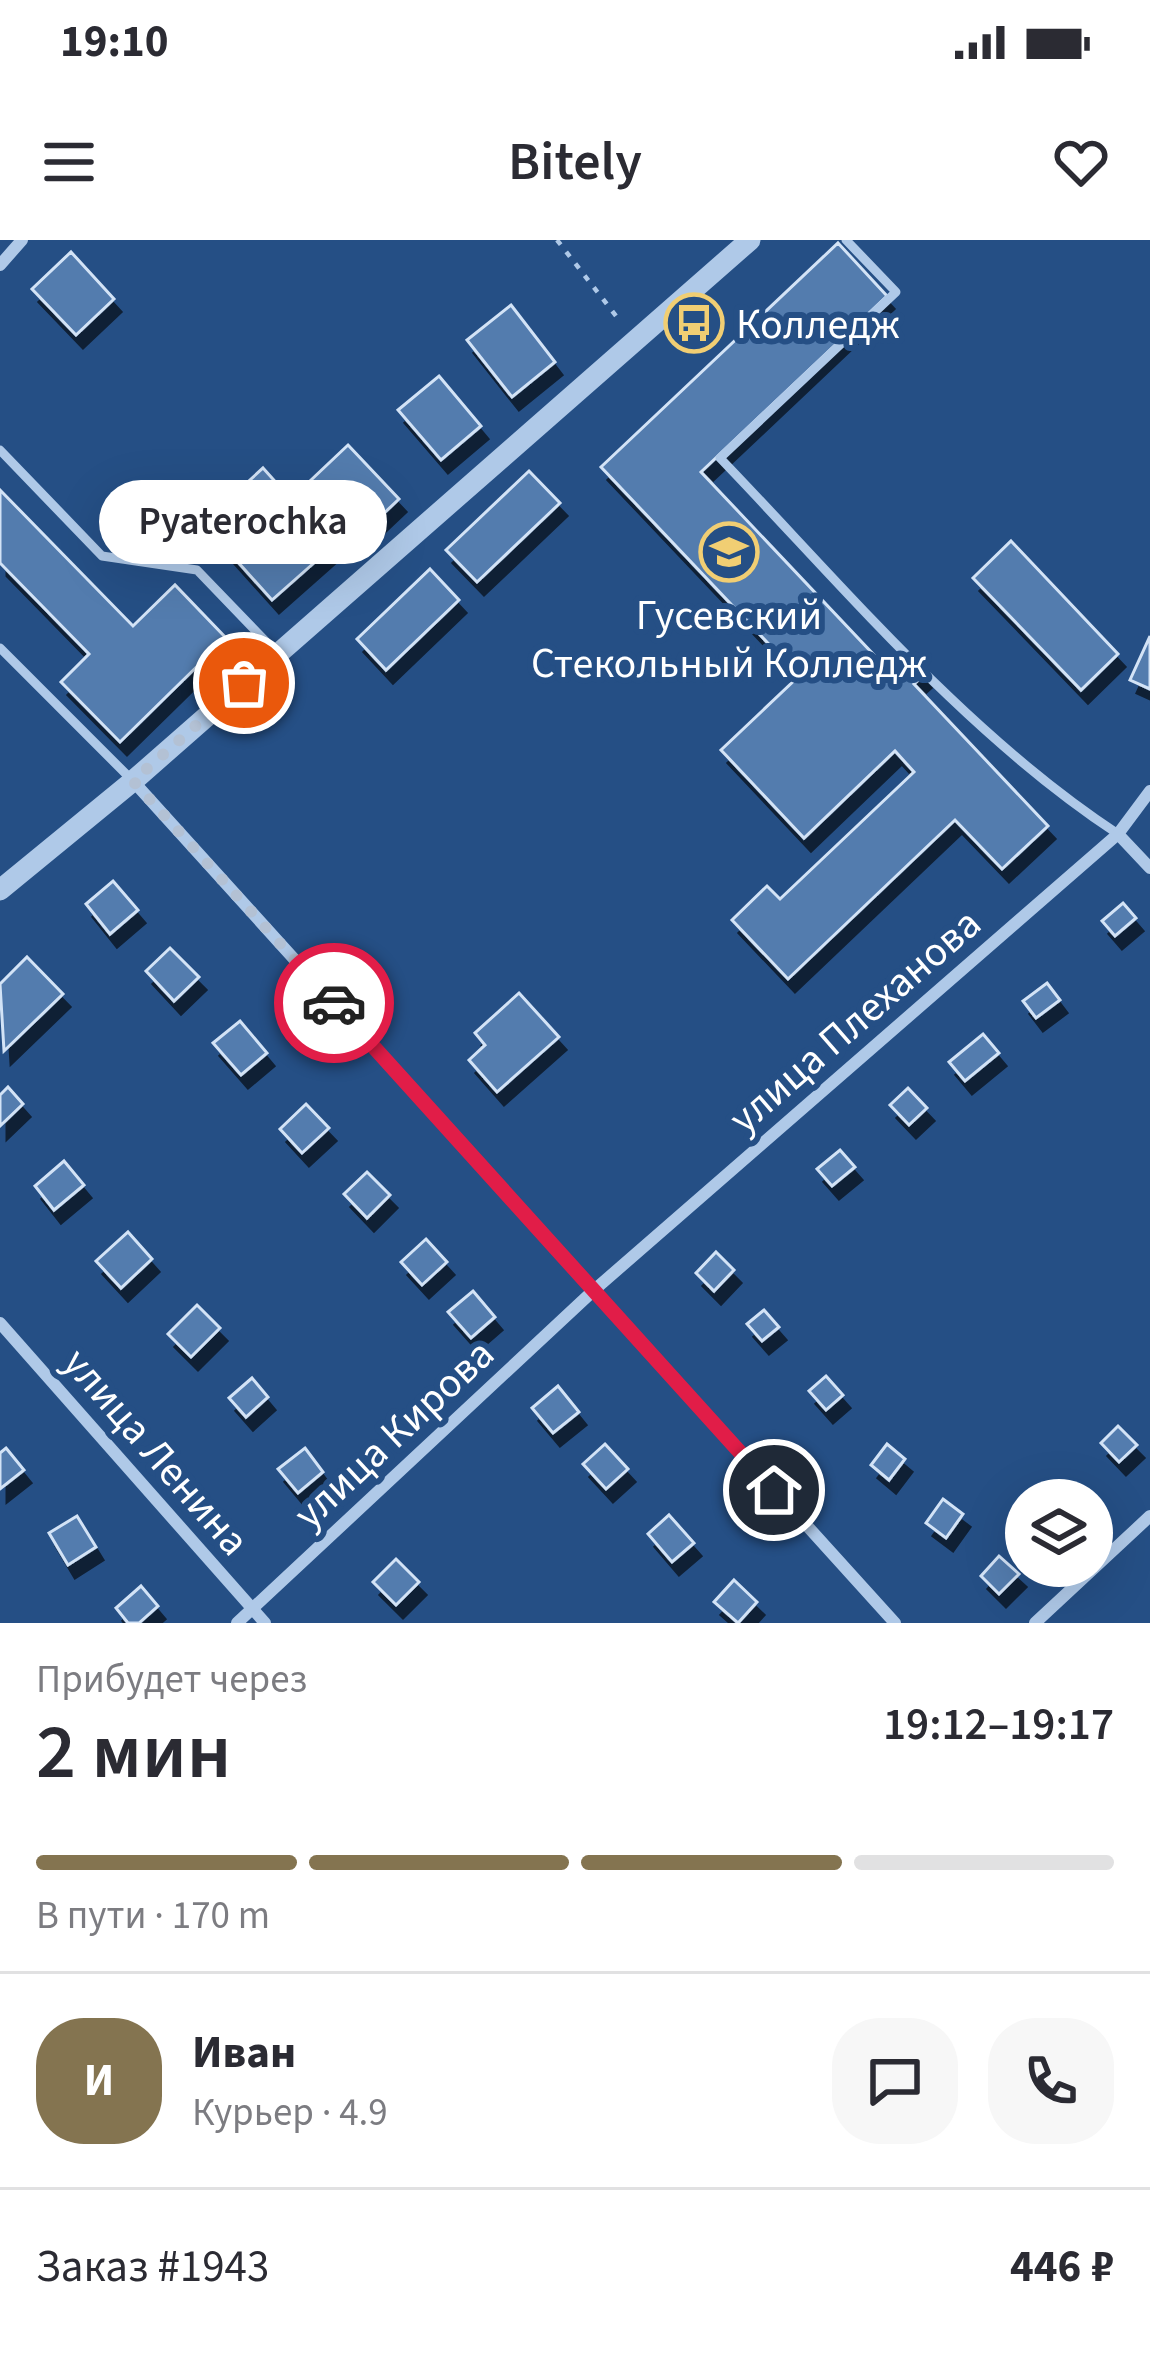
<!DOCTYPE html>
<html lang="ru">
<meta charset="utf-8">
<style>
:root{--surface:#fff;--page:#f7f7f7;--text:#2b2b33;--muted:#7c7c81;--line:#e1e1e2;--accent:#847450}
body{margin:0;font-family:"Source Sans 3",sans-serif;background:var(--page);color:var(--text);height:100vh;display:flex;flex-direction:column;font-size:45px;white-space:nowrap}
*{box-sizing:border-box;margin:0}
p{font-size:39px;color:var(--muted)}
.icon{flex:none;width:66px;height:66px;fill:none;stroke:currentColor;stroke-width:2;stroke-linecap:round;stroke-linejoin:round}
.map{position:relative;height:1383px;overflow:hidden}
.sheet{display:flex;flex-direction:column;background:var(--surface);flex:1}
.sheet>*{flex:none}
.buttons{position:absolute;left:1005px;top:1239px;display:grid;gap:24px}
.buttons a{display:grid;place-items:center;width:108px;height:108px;border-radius:50%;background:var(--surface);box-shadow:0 12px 48px #0002;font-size:60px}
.pin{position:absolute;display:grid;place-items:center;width:102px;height:102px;color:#fff;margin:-51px;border:6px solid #fff;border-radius:50%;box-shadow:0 3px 12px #0007}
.courier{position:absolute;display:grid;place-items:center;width:120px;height:120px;margin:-60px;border:9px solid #e11d48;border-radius:50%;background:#fff;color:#222;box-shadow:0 3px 15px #0007}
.bubble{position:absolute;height:84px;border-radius:42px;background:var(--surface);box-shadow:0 12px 48px #0002;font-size:39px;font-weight:600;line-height:84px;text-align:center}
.headline em{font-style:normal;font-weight:600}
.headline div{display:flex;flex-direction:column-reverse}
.headline{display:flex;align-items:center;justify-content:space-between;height:204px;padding:0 36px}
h1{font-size:78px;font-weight:600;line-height:90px}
.bar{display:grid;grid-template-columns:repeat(4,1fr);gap:18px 12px;align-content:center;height:144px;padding:0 36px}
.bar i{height:15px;border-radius:9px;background:var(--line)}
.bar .on{background:var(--accent)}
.bar p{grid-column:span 4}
.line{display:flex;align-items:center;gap:30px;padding:0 36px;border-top:3px solid var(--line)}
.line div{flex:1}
.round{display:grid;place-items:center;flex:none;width:126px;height:126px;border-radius:48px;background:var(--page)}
.status{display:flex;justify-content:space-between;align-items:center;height:84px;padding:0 60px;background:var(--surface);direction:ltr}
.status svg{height:33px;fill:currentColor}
header{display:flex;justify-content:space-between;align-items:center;height:156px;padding:0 36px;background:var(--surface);font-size:54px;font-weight:600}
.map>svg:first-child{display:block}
.building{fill:#527bae;stroke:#d3e3f6;stroke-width:3;filter:url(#shadow)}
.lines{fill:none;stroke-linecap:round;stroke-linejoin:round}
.path{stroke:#afc9e8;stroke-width:4.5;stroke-dasharray:6 9;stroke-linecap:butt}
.service{stroke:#afc9e8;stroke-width:9}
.minor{stroke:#afc9e8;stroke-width:12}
.tertiary{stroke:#afc9e8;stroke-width:21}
.done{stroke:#b3c1d4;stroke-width:12;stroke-dasharray:0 21.6}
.route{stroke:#e11d48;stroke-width:15}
.labels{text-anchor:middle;stroke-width:12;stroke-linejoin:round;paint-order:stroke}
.poi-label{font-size:42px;fill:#fff;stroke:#254f85;text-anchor:start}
.street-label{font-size:42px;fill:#fff;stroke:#254f85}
</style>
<div class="status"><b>19:10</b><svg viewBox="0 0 49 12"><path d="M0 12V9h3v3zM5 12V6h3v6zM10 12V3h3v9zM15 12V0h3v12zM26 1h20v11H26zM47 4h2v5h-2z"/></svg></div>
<header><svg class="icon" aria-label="menu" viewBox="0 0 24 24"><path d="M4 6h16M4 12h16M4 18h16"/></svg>Bitely<svg class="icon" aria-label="heart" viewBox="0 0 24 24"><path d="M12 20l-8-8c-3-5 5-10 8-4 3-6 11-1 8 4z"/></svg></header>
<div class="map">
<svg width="1150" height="1383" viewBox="0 0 1150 1383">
<defs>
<filter id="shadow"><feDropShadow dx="7" dy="13" stdDeviation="0" flood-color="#0009"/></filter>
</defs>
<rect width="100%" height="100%" fill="#254f85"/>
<g class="building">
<path d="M838,3L887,56L701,232L893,435L909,419L924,435L914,444L1048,586L1002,629L955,580L788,739L732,680L767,646L780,659L914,532L895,511L804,598L721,510L799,436L601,227Z"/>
<path d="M71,12L114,59L76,95L32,49Z"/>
<path d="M511,65L555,122L512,157L467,100Z"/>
<path d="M439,136L481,186L441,220L398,170Z"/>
<path d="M348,205L399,259L361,295L310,241Z"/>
<path d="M263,228L333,306L272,360L203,283Z"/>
<path d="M529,231L560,263L477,342L446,310Z"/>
<path d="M0,250L133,386L175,345L226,398L120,502L61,442L89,414L0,323Z"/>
<path d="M1011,301L1118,414L1081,450L973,338Z"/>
<path d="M430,329L459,360L386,430L357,399Z"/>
<path d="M1150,396V449L1130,440Z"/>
<path d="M113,641L138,670L110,694L86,664Z"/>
<path d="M1123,663L1136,678L1115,696L1102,681Z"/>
<path d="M170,708L199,737L174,761L146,731Z"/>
<path d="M27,717L63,754L4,811L0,744Z"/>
<path d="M1047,743L1060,760L1036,778L1023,761Z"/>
<path d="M519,753L559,797L497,852L469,820L485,805L475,793Z"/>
<path d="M240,781L267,813L241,835L213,803Z"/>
<path d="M983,794L999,813L965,841L949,822Z"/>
<path d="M8,847L23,864L0,886V855Z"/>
<path d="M908,848L927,868L909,885L890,865Z"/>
<path d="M306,864L329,888L302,913L280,889Z"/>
<path d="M840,910L855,927L832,946L817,929Z"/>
<path d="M64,921L84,945L54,970L35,946Z"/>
<path d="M367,932L390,955L367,978L344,954Z"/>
<path d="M128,992L152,1019L121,1048L96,1021Z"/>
<path d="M426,999L447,1022L422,1045L401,1022Z"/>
<path d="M716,1012L734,1030L714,1051L696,1033Z"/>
<path d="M473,1051L495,1077L471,1098L448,1072Z"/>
<path d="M197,1065L220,1088L191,1117L168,1094Z"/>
<path d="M764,1070L779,1087L762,1101L747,1084Z"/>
<path d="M826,1136L843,1155L826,1170L809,1151Z"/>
<path d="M252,1138L268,1157L246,1177L229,1158Z"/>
<path d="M558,1146L579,1172L553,1193L532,1168Z"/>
<path d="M1118,1186L1137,1205L1119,1222L1101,1203Z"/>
<path d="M605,1204L628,1229L606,1249L583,1224Z"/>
<path d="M887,1204L905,1219L889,1240L871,1225Z"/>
<path d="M6,1208L24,1230L0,1249V1213Z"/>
<path d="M305,1208L323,1232L298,1253L278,1229Z"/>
<path d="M943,1259L963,1274L946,1298L926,1283Z"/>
<path d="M669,1275L694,1303L672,1322L648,1294Z"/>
<path d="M77,1276L96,1307L68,1325L49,1293Z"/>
<path d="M999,1316L1019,1334L999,1354L981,1336Z"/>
<path d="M396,1319L419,1342L396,1365L373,1342Z"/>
<path d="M734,1340L757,1362L738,1383L714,1362Z"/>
<path d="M141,1346L158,1366L139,1383H128L116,1368Z"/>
</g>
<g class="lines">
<path class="path" d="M557,0L620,81"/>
<g class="service">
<path d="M846,0L896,52L720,218C845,348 966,494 1118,594"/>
<path d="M0,210L102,316L197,330L278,414"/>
<path d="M0,408L133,541"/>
</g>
<g class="minor">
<path d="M0,25L22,0"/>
<path d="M133,541L895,1383"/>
<path d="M1118,594L1150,628"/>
<path d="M0,1083L265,1383"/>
<path d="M237,1383L593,1051L1118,594L1150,551"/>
<path d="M1035,1383L1150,1276"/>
</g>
<path class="tertiary" d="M0,650L133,541L750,0"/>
</g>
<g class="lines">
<path class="done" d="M244,443L133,541L334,763"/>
<path class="route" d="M334,763L774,1250"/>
</g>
<defs>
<symbol id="bus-ring" viewBox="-11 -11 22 22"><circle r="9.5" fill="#254f85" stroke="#f1ce73" stroke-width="1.5"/><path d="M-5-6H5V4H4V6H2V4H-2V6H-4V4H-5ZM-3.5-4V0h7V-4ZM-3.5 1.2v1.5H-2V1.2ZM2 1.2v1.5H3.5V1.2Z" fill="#f1ce73"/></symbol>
<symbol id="university-ring" viewBox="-11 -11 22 22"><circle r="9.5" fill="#254f85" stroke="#f1ce73" stroke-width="1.5"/><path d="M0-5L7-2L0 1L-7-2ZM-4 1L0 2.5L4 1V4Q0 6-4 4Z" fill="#f1ce73"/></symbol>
</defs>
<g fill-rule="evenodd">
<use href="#bus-ring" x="661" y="50" width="66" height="66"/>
<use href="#university-ring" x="696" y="279" width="66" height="66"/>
</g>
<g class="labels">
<g class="poi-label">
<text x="736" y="98">Колледж</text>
<text x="729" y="389" text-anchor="middle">Гусевский<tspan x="729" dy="48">Стекольный Колледж</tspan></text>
</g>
<g class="street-label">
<text transform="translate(854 780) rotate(-41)" y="15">улица Плеханова</text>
<text transform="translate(393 1193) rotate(-43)" y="15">улица Кирова</text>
<text transform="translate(157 1211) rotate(49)" y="15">улица Ленина</text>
</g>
</g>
</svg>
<div class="buttons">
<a><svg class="icon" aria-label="layers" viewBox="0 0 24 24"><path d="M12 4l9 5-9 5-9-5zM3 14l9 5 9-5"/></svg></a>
</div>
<div class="pin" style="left:244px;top:443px;background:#ea580c"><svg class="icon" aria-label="bag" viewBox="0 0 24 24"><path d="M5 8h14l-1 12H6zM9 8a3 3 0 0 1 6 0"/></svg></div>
<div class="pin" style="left:774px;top:1250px;background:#1f2937"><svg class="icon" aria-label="home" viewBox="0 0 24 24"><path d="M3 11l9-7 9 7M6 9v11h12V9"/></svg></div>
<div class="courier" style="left:334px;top:763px"><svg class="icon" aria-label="car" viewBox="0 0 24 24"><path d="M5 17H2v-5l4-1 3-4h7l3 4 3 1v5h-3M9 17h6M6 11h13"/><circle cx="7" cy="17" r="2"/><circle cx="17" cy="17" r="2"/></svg></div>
<div class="bubble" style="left:99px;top:240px;width:288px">Pyaterochka</div>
</div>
<section class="sheet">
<div class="headline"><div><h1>2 мин</h1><p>Прибудет через</p></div><em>19:12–19:17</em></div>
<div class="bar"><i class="on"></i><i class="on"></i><i class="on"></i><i></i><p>В пути · 170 m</p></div>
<div class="line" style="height:216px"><b class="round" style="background:var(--accent);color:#fff">И</b><div><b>Иван</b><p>Курьер · 4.9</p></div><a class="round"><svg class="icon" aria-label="chat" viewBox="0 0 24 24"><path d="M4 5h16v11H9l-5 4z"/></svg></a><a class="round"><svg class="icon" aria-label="phone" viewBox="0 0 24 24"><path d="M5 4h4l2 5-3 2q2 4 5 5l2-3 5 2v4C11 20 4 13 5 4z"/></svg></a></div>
<div class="line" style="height:156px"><div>Заказ #1943</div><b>446 ₽</b></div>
</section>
